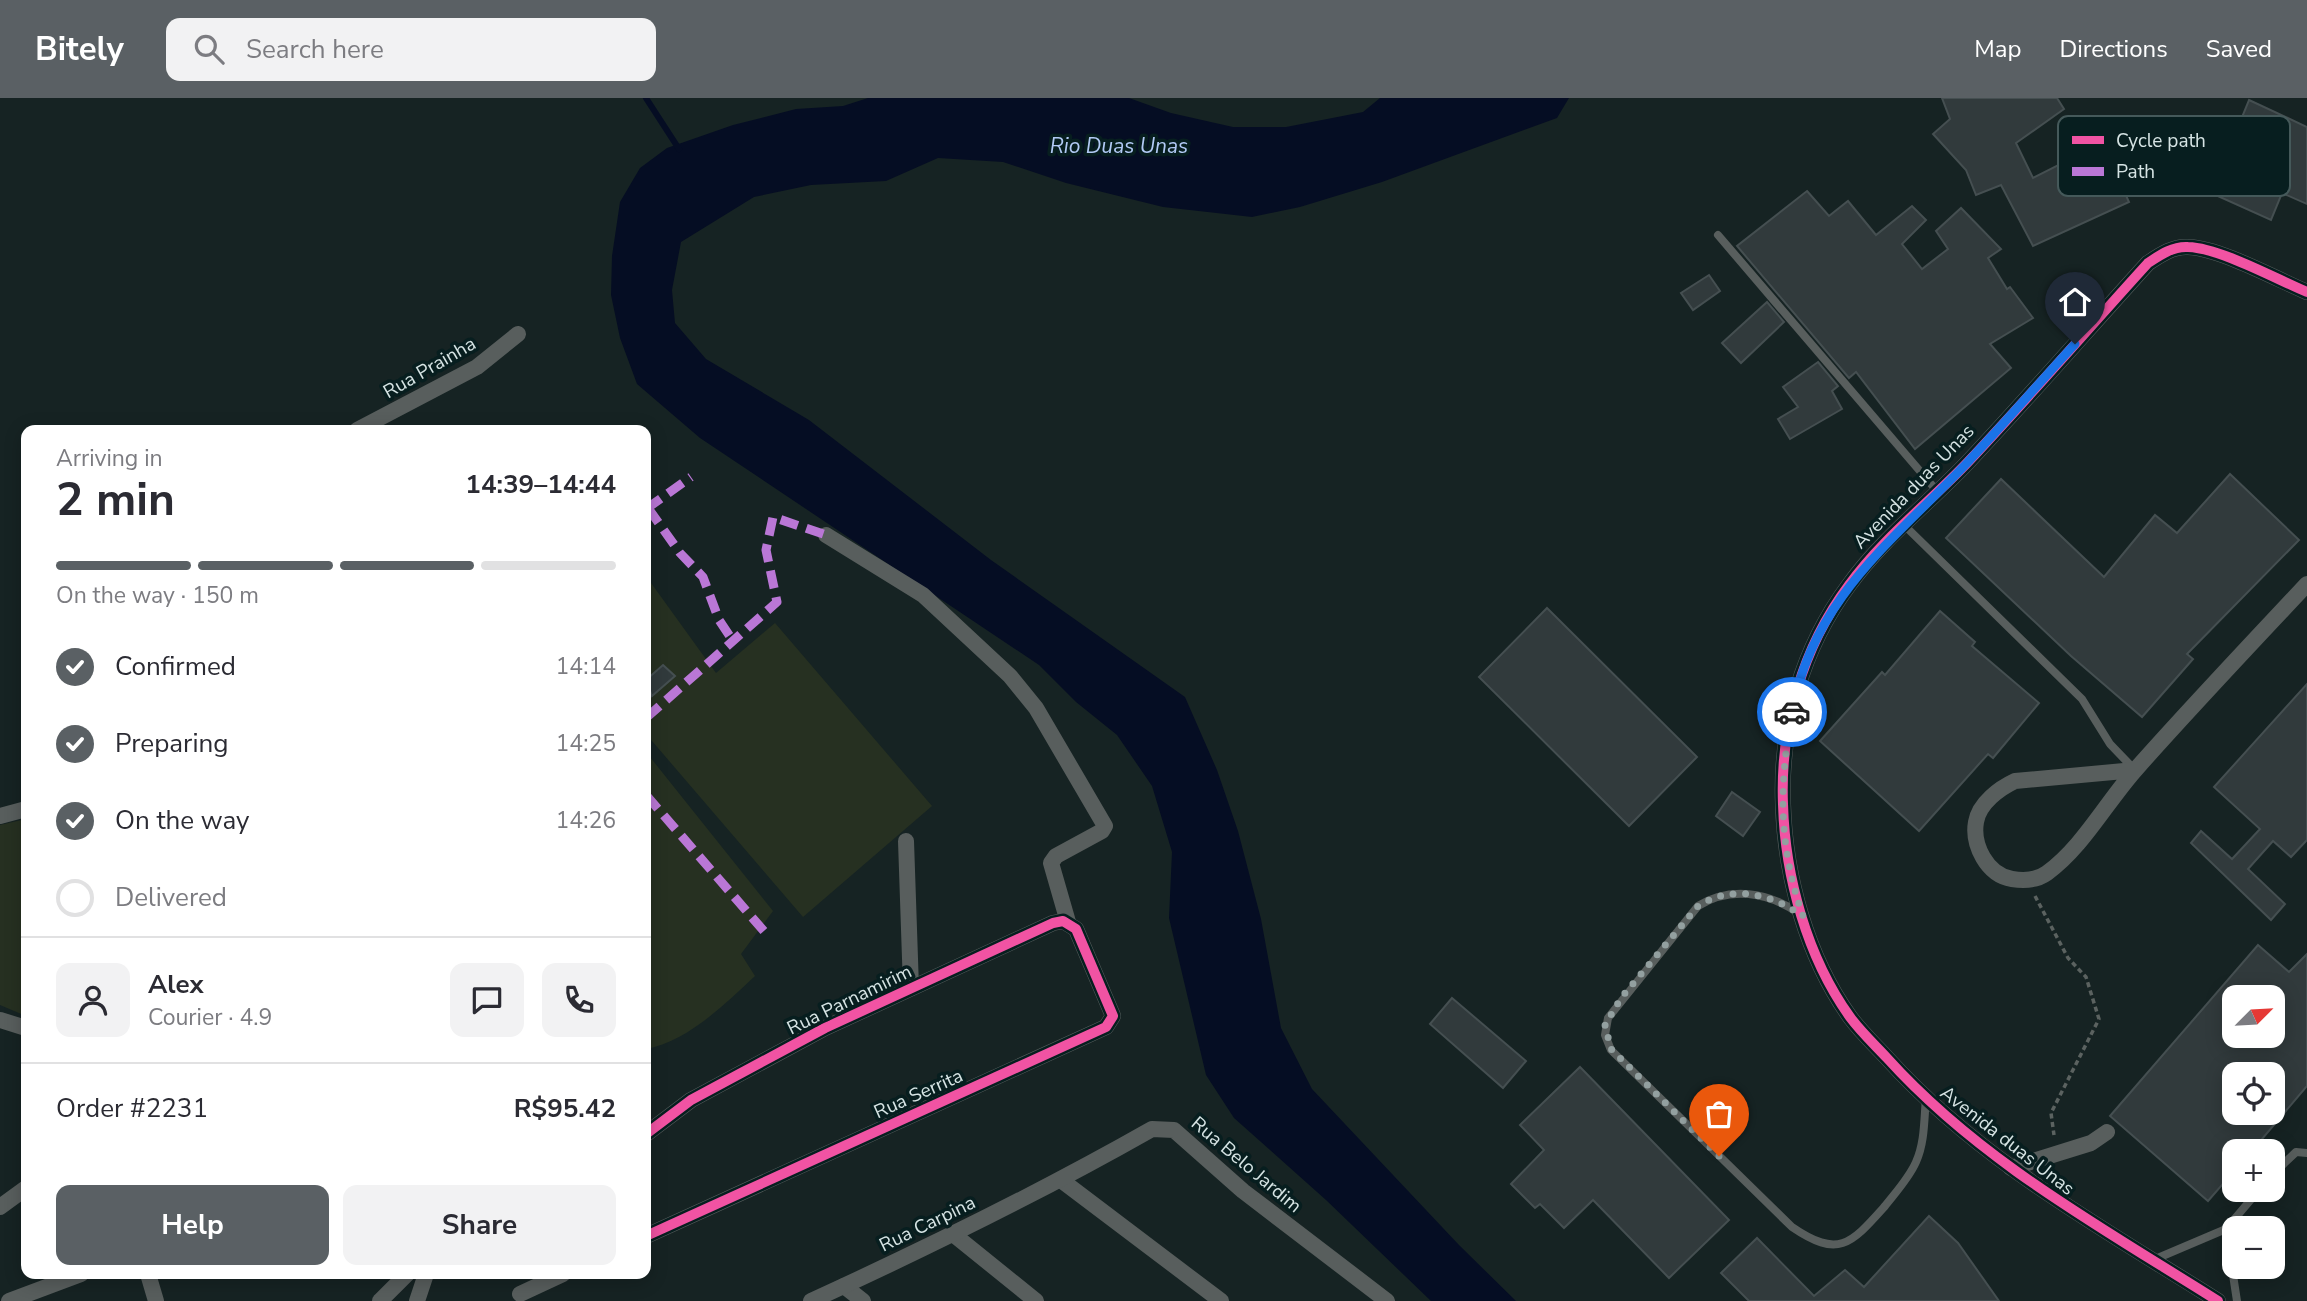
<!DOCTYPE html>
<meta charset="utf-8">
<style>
:root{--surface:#fff;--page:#f2f2f3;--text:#2b2b33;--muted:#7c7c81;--line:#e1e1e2;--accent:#5a6064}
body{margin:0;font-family:"Nunito Sans",sans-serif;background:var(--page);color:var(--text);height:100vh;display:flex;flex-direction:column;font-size:26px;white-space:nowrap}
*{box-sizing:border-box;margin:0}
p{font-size:23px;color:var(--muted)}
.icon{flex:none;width:38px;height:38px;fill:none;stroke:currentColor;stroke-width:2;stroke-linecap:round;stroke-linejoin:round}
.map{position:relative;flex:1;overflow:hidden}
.side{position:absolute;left:21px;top:327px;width:630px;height:854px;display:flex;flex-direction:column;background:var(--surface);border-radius:14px;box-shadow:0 4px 18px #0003}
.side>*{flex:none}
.needle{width:46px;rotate:66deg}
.controls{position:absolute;left:2222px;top:887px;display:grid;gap:14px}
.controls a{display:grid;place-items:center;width:63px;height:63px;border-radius:14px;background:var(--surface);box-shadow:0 4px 18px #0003;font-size:35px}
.pin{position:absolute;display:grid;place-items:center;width:60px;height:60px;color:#fff;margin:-72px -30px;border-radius:50% 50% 50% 0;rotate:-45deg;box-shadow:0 0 7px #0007}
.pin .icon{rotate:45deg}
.courier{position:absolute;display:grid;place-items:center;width:70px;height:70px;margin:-35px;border:5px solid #1a73e8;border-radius:50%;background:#fff;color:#222;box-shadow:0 2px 9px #0007}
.head em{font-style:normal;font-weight:700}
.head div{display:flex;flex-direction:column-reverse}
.head{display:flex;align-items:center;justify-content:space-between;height:119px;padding:0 35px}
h1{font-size:46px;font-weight:700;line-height:52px}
.bar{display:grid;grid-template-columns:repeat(4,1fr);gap:10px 7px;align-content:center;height:84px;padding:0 35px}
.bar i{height:9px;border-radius:5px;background:var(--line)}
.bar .current{background:var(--accent)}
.bar p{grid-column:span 4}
.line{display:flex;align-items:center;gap:18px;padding:0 35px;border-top:2px solid var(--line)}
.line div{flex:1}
.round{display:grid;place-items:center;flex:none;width:74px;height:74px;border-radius:14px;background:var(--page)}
ol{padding:0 35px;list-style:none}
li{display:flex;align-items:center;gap:21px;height:77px}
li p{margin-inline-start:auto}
li .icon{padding:7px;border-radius:50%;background:var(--accent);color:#fff;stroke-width:4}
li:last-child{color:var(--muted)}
li i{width:38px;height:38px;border:4px solid var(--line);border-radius:50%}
.primary-button{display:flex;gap:14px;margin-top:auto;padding:14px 35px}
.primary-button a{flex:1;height:80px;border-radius:14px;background:var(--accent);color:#fff;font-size:28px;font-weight:700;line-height:80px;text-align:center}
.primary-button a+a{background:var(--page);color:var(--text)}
header{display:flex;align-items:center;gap:42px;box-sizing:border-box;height:98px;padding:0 35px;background:var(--accent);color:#fff}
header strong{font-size:33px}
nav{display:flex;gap:38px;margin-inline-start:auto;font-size:24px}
.search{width:490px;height:63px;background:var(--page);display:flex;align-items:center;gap:18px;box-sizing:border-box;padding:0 24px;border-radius:14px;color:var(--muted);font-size:26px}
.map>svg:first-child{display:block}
.green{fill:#263021}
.water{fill:#050d23}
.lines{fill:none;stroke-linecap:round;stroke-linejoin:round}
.stream{stroke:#050d23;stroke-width:6}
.building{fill:#313a3c;stroke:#454f51;stroke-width:2;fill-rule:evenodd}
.path{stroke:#5b6260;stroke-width:3.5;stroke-dasharray:5 3.5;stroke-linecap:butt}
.lane{stroke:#585e5d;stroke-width:8}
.street{stroke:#585e5d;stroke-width:16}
.quiet{stroke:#ba77d6;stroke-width:9;stroke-dasharray:18 9;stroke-linecap:butt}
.cycleway-casing{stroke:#071e1f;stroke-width:15}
.cycleway{stroke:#f153a3;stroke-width:10}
.done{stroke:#93a0a0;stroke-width:7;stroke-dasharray:0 12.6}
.route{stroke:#1a73e8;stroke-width:9}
.labels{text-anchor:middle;stroke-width:7;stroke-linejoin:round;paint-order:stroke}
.street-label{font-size:19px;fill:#d6e4e4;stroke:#071e1f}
.water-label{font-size:21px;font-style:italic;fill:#b2caf5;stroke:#071e1f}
.key{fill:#071e1f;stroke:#45595a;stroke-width:2}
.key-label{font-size:19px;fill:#d6e4e4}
</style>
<header>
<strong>Bitely</strong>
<div class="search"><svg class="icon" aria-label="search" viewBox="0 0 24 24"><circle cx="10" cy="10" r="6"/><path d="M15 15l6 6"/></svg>Search here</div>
<nav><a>Map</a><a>Directions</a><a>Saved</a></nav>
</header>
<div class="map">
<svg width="2307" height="1203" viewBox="0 0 2307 1203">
<rect width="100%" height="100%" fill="#162323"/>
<g class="green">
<path d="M646,478L716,575L775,525L932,708L803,819L646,636Z"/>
<path d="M646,654L773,813L741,856L755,878C724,907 688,943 646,951Z"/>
<path d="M26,721V918L0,907V727Z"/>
</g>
<path class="water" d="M868,0H1129L1171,15L1233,29H1286L1363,14L1380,0H1569L1557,20L1382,84L1300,109L1252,119L1163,109L1066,85L1003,64L938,60L886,83L811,87L754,99L681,144L672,192L675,225L706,261L809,322L991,462L1185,599L1217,672L1238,733L1261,821L1281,930L1312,991L1459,1147L1516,1203H1431L1326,1102L1234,1020L1206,977L1169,820L1172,754L1152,688L1117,637L1076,604L1039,567L700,340L637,286L620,240L611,197L612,158L620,104L640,70L667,50L733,27L796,11L843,8Z"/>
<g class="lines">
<path class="stream" d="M646,0L679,51"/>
</g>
<g class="building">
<path d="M1942,0H2057L2064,11L2016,45L2033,80L2102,45L2129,104L2033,148L2001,87L1976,97L1966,72L1933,36L1950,21Z"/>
<path d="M2249,2L2307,29V106L2282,95L2271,122L2211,95Z"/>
<path d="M1807,93L1829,118L1848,103L1876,137L1912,108L1926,122L1902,146L1922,171L1948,151L1936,133L1961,110L2001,151L1988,160L2007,191L2010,189L2033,220L1990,246L2011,270L1915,351L1856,274L1849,280L1737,148Z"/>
<path d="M1709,177L1720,193L1693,212L1681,195Z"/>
<path d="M1767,204L1784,224L1741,265L1722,245Z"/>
<path d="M1818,264L1838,288L1832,293L1842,311L1790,341L1778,321L1798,309L1783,289Z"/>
<path d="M2230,376L2299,442L2187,556L2193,561L2142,619L2071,558L1946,440L2001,381L2104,479L2155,417L2177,435Z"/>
<path d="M1547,510L1697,659L1629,728L1479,579Z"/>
<path d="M1940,513L1975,544L1972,548L2039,605L1993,660L1988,656L1919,733L1820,643L1882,574L1885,577Z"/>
<path d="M663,567L675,578L652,598L646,582Z"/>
<path d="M2307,586V742L2291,759L2273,743L2248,771L2285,806L2271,822L2191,745L2201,733L2232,761L2260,731L2214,689Z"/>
<path d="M1732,694L1760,714L1743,738L1716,718Z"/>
<path d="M2258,847L2289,874L2307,856V988L2251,1054H2235V1072L2208,1103L2110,1018ZM2235,900H2273V938H2235ZM2235,976H2273V1015H2235Z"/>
<path d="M1452,900L1526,963L1503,990L1430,926Z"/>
<path d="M1580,969L1729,1122L1669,1180L1593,1102L1564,1130L1540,1106L1535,1110L1511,1086L1544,1052L1520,1027Z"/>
<path d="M1929,1118L1958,1145L1999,1203H1749L1721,1175L1757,1140L1814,1198L1845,1172L1864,1189Z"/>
</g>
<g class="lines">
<path class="path" d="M2035,798L2068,860L2086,879L2099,921L2051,1015L2054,1037"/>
<g class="lane">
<path d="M1718,137L1937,393"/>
<path d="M1904,427L2082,601L2110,646L2134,671"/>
<path d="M1798,815C1768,794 1730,788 1698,808L1608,920L1605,937L1611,952L1792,1129C1839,1161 1851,1146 1885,1108C1896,1094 1909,1080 1916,1064C1925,1044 1924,1021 1926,1000"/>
<path d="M2273,1076L2296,1054L2307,1055"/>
<path d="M2153,1162L2226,1131"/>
<path d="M2237,1203L2226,1131L2259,1092"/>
</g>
<g class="street">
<path d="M357,332L477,269L518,236"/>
<path d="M826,437L923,497L1010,578L1036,610L1105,728L1102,733L1056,758L1051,765L1068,824"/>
<path d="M2135,672L2015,683C2000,690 1979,705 1976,724C1972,747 1987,777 2012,781C2024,783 2036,783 2047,775C2083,749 2107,703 2137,670C2192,608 2250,547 2307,486"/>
<path d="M0,718L26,711"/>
<path d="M906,743L911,890"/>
<path d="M0,922L26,930"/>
<path d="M646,1036L691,1002L825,930L1053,825L1063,823L1076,831L1113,918L1106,929L646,1138"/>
<path d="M2011,1070L2091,1045L2107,1034"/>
<path d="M1061,1082L1221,1203"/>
<path d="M0,1109L26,1090"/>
<path d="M953,1136L1036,1203"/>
<path d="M148,1176L156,1203"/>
<path d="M844,1188L863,1203"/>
<path d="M520,1196L563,1176"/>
<path d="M9,1203L81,1176"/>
<path d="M380,1203L407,1176"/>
<path d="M417,1203L426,1176"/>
<path d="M811,1203C927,1150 1041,1094 1152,1031L1174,1032L1243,1093L1387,1203"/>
<path d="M2218,1203C2101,1129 1980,1063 1887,960C1875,947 1861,934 1850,919C1807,859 1785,779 1783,706C1780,628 1802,550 1849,487C1882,441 1929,405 1968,364C2029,299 2088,231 2148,165C2160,157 2173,148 2188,149C2220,150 2276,181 2307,194"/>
</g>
<g class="quiet">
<path d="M648,410L680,455L703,479L719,522L733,543"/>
<path d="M646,411L691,379"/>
<path d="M646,620L777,504L766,452L773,419L826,437"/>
<path d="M646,697L769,839"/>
</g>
<defs>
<g id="cycleway">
<path d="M646,1036L691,1002L825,930L1053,825L1063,823L1076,831L1113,918L1106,929L646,1138"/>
<path d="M2218,1203C2101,1129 1980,1063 1887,960C1875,947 1861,934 1850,919C1807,859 1785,779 1783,706C1780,628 1802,550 1849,487C1882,441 1929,405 1968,364C2029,299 2088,231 2148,165C2160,157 2173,148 2188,149C2220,150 2276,181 2307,194"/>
</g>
</defs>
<use href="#cycleway" class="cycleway-casing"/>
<use href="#cycleway" class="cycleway"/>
</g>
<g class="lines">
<path class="done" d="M1719,1058L1611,951L1605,927L1621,900L1698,808C1733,786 1771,796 1803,818C1778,747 1779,687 1792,614"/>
<path class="route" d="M1792,614C1813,500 1893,443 1967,365C2004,326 2039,285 2075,246"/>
</g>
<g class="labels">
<g class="street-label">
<text transform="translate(429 269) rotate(-30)" y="7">Rua Prainha</text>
<text transform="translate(1913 388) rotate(-46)" y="7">Avenida duas Unas</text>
<text transform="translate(849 901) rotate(-26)" y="7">Rua Parnamirim</text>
<text transform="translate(918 995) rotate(-24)" y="7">Rua Serrita</text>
<text transform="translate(2008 1042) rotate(38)" y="7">Avenida duas Unas</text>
<text transform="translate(1247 1066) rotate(40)" y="7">Rua Belo Jardim</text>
<text transform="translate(927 1125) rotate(-26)" y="7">Rua Carpina</text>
</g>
<g class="water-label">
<text x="1119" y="55">Rio Duas Unas</text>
</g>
</g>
<rect x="2058" y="18" width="232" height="80" rx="10" class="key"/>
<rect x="2072" y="38" width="32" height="8" fill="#f153a3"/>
<rect x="2072" y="69" width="32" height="9" fill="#ba77d6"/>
<g class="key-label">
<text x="2116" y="49">Cycle path</text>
<text x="2116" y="80">Path</text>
</g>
</svg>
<div class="controls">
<a><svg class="needle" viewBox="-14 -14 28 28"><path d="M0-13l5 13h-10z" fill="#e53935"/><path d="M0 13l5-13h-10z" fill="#7c7c81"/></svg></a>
<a><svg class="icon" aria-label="locate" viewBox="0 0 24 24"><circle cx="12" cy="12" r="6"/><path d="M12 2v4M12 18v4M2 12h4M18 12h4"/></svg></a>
<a>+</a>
<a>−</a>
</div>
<div class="pin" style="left:1719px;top:1058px;background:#ea580c"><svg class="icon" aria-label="bag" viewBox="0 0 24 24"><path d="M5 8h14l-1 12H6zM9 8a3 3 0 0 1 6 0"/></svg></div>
<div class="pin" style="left:2075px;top:246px;background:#1f2937"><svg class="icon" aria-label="home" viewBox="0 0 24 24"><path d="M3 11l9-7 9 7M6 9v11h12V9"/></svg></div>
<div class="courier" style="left:1792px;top:614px"><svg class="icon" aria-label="car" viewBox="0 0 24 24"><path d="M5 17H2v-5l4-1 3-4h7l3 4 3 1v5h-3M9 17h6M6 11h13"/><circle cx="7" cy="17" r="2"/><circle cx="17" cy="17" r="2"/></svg></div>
<section class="side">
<div class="head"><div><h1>2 min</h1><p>Arriving in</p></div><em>14:39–14:44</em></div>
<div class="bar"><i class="current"></i><i class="current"></i><i class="current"></i><i></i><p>On the way · 150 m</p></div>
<ol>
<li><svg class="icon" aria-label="check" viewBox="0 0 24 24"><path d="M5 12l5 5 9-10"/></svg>Confirmed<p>14:14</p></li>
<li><svg class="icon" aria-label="check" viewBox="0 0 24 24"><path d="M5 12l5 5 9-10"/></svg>Preparing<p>14:25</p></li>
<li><svg class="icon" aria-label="check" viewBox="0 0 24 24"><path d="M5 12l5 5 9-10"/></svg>On the way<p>14:26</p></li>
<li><i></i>Delivered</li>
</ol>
<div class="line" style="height:126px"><a class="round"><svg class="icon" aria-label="person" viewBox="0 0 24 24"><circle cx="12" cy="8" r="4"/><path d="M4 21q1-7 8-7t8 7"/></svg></a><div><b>Alex</b><p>Courier · 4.9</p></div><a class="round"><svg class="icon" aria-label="chat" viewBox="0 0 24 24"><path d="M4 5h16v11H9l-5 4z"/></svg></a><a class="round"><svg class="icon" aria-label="phone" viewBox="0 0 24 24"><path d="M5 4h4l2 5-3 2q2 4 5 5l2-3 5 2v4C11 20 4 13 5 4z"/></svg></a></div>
<div class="line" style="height:91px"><div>Order #2231</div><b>R$95.42</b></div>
<div class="primary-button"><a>Help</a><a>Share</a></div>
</section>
</div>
